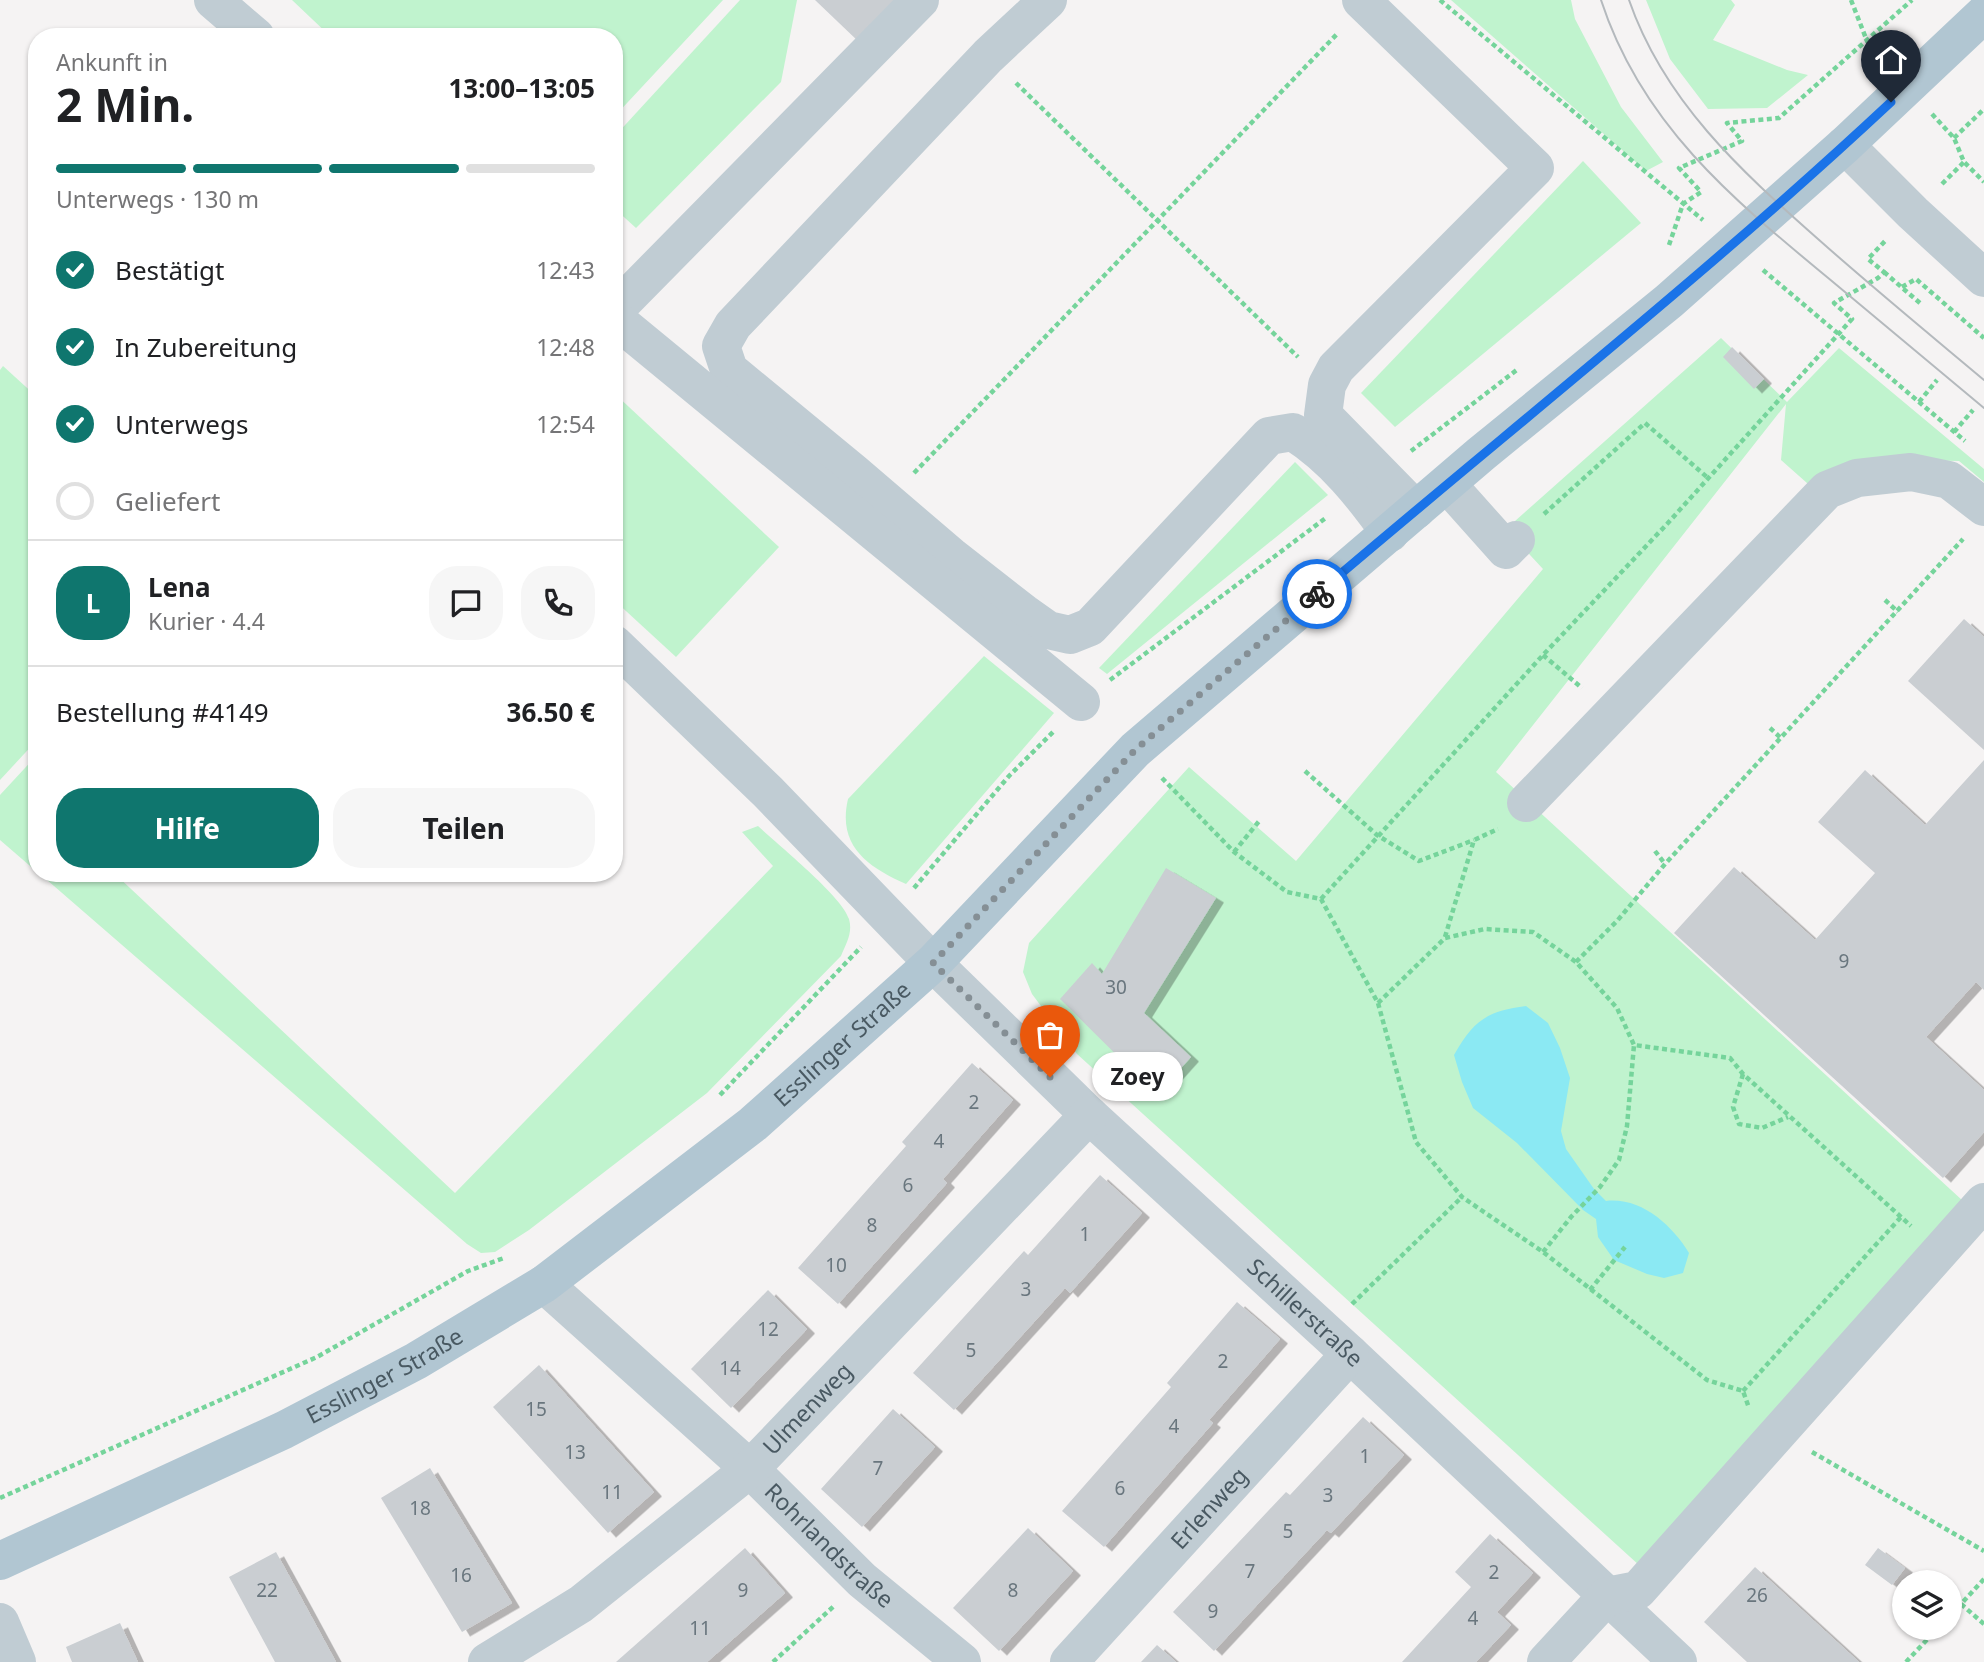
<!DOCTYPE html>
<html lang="de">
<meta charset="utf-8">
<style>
:root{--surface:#fff;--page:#f6f6f6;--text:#202124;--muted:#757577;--line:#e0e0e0;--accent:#0f766e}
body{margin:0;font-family:"Noto Sans",sans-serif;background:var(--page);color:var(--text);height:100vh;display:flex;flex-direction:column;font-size:26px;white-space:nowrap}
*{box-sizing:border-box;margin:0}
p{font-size:23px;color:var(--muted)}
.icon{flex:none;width:38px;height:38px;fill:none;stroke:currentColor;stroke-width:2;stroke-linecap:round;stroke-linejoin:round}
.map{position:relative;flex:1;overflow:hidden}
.panel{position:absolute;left:28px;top:28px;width:595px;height:854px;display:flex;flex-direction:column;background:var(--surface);border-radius:28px;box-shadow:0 2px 5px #0004}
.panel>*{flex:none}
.fabs{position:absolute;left:1892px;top:1570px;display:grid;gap:14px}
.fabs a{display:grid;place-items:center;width:70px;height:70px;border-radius:50%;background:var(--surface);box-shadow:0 2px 5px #0004;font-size:35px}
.pin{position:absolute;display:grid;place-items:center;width:60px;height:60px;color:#fff;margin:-72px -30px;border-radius:50% 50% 50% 0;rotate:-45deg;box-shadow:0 0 7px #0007}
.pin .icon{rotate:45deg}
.courier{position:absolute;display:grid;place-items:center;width:70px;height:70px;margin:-35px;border:5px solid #1a73e8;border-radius:50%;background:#fff;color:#222;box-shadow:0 2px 9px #0007}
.bubble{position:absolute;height:49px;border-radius:24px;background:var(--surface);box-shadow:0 2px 5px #0004;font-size:23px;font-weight:700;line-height:49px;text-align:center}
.overview em{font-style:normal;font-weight:700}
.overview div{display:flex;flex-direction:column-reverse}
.overview{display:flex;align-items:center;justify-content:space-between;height:119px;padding:0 28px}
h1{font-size:46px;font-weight:700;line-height:52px}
.bar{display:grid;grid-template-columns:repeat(4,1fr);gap:10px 7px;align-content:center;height:84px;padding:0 28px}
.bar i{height:9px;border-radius:5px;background:var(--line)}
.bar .selected{background:var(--accent)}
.bar p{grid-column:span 4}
.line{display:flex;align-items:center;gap:18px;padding:0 28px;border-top:2px solid var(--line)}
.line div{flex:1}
.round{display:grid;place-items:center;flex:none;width:74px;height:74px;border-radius:28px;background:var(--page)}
ol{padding:0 28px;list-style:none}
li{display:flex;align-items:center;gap:21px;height:77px}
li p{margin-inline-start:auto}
li .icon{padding:7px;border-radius:50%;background:var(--accent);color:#fff;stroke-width:4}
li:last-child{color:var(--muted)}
li i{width:38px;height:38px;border:4px solid var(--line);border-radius:50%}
.primary-button{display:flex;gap:14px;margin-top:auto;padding:14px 28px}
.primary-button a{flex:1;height:80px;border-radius:28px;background:var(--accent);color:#fff;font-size:28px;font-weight:700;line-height:80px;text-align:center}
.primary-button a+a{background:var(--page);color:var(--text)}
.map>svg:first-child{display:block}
.green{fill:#c0f3ce}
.water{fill:#8be9f3}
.building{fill:#caced2;filter:url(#shadow)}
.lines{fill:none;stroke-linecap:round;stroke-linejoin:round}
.path{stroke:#75d49b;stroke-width:4.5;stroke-dasharray:5 3.5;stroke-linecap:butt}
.minor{stroke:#c0ccd3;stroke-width:38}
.major{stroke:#b1c6d2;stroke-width:38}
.tram{stroke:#b4b9bd;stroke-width:2}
.done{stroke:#858f95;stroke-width:7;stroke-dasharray:0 12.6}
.route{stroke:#1a73e8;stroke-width:9}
.labels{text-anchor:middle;stroke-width:5;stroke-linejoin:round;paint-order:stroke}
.number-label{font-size:19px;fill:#69767e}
.street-label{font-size:23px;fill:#495962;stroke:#fff}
</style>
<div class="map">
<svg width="1984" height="1662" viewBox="0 0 1984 1662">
<defs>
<filter id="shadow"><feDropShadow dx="8" dy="4.5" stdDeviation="0" flood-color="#0004"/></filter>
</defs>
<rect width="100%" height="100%" fill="#f5f3f3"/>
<g class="green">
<path d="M292,0H723L614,117V37H331Z"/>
<path d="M740,0H797L781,82L636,228L614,208V137Z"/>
<path d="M1451,0H1571L1575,19L1621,107L1663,162L1646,171Z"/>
<path d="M1646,0H1731L1735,5L1713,40L1787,70L1808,75L1767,108L1708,109L1670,59Z"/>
<path d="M1583,161L1641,223L1395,427L1361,393Z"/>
<path d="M1721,338L1787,402L1839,348L1984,469V482L1959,461L1911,460L1816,491L1781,460L1786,404L1496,772L1975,1212L1651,1576L1077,1054L1032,994L1023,972L1029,943L1189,767L1296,861L1543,569L1506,529Z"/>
<path d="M3,366L37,397V740L0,780V370Z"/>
<path d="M614,393L779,547L676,657L614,600Z"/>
<path d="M1295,462L1328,495L1107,674L1099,668Z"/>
<path d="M984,656L1054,713L906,884C868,867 837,846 848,799Z"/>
<path d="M37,755V872L0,840V795Z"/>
<path d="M758,826C778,845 842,896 849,919C853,933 846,944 841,956L707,1093L529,1230L495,1252L481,1253L467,1244L39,873H114L455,1193L773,866L742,832Z"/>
</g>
<path class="water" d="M1526,1006L1548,1023L1560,1048L1570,1078L1561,1131L1566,1149L1594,1189L1606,1201C1641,1197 1672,1225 1689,1253L1683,1273L1664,1278L1647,1274L1614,1260L1598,1237L1596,1219L1583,1210L1517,1143L1473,1108L1462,1082L1454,1055C1474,1020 1487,1011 1526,1006Z"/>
<g class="building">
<path d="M815,0H902L860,43Z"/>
<path d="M1732,347L1764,379L1754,389L1723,357Z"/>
<path d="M1964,619L1984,637V750L1908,681Z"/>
<path d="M1984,760V990L1976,982L1926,1037L1984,1090V1132L1943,1178L1674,933L1734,867L1815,940L1875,873L1818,822L1865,770L1925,825Z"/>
<path d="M1166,868L1216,898L1144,1013L1191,1057L1157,1095L1060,999L1092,963L1102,974Z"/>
<path d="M972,1063L1013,1100L943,1179L947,1183L838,1304L798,1268L906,1146L902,1142Z"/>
<path d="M1100,1175L1142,1213L1070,1293L1065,1288L954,1410L913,1373L1024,1251L1028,1255Z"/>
<path d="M768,1290L807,1329L731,1408L691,1369Z"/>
<path d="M1237,1302L1280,1339L1209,1420L1213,1423L1104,1547L1062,1511L1171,1387L1167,1383Z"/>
<path d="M539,1365L654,1492L608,1533L493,1407Z"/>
<path d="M893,1409L935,1447L862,1527L821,1489Z"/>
<path d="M1363,1417L1404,1455L1331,1533L1327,1530L1214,1651L1173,1612L1286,1492L1290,1495Z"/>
<path d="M430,1468L512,1603L462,1632L381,1498Z"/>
<path d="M1028,1528L1073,1571L999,1651L953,1608Z"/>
<path d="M1490,1534L1533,1573L1497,1612L1511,1625L1476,1662H1402L1471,1587L1455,1572Z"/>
<path d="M745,1548L785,1593L707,1662H616Z"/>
<path d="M1878,1548L1905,1568L1892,1585L1865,1565Z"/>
<path d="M276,1552L304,1603L336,1662H275L229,1577Z"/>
<path d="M1755,1567L1859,1662H1747L1704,1622Z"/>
<path d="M120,1623L138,1662H72L66,1647Z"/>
<path d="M1157,1645L1176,1662H1141Z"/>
</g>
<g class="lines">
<g class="path">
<path d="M1440,0L1703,220"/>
<path d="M1851,0L1867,41L1882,59"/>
<path d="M1016,83L1298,357"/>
<path d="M1932,114L1954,138L1964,162L1984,182"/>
<path d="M1954,138L1984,109"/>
<path d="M1942,184L1964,162"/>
<path d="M1669,245L1683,204L1701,192L1679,168L1742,141L1727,123L1779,118L1912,0"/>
<path d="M1763,270L1965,441"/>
<path d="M1884,272L1921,304"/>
<path d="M1902,287L1916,279L1984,338"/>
<path d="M1919,402L1937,380"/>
<path d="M1954,432L1973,410"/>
<path d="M1411,451L1518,369"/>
<path d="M914,473L1338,33"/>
<path d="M1544,514L1645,423L1708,478"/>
<path d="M1885,600L1898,612"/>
<path d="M1543,655L1582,688"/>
<path d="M1110,680L1327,517"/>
<path d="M1770,728L1782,739"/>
<path d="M1305,771L1377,835L1419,861L1474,840"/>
<path d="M1162,778L1234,852L1287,892L1321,899L1378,1003L1416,1142L1462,1197L1543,1252L1707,1380L1743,1391L1749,1408"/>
<path d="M1655,851L1665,864"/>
<path d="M1234,852L1260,820"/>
<path d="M914,888L1009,776L1055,730"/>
<path d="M1321,899L1543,655L1667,524L1852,319L1834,303L1878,278L1884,272L1868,259L1886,240"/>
<path d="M1445,937L1474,840L1498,829"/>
<path d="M1576,962L1617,921L1665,864L1963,539"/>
<path d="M1378,1003L1445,938L1485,929L1533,932L1576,962L1617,1008L1634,1045L1730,1058L1743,1074L1911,1226"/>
<path d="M1743,1074L1733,1107L1739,1124L1762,1128L1788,1117"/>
<path d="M720,1095L861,947"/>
<path d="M1543,1252L1571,1217L1600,1187L1619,1160L1627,1126L1634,1045"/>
<path d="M1590,1290L1625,1247"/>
<path d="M1352,1304L1462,1197"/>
<path d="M1743,1391L1901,1217"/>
<path d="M1812,1452L1984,1551"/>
<path d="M0,1498L317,1357L468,1271L504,1258"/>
<path d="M1984,1579L1961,1604L1984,1624"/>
<path d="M1950,1616L1961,1604"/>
<path d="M773,1662L834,1606"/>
<path d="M1906,1662L1938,1628"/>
</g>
<g class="minor">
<path d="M213,0L256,37"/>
<path d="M1048,0L988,56L733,325L721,346L729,370L854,473L951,556L1024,613L1048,630L1070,635L1090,627L1269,436L1293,432C1334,458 1362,494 1390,533"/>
<path d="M1361,0L1535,168L1336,368L1327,385L1323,415L1416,510"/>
<path d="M1845,145L1913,213L1984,278"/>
<path d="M614,311L920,0"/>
<path d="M614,318L1081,702"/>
<path d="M1447,484L1506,550L1516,540"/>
<path id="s1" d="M614,644L768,792L933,963L1089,1115L1350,1354L1678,1662"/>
<path d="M1526,803L1827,490L1857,478L1911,472L1949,480L1984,507"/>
<path id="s2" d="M544,1284L750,1469L862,1580L962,1662"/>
<path d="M0,1622L17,1662"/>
<path id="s3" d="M487,1662L581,1604L750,1469L1089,1115"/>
<path id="s4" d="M1069,1662L1350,1354"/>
<path d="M1546,1662L1607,1596L1638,1590L1984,1202"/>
</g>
<path class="major" id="s5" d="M0,1561L284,1430L416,1361L544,1284L753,1124L933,963L1135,750L1481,454L1669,301L1845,145L1984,14"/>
<g class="tram">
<path d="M1601,0C1642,126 1735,201 1833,282C1884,324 1934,366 1984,408"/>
<path d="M1629,0C1664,101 1740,170 1818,239C1872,287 1928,333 1984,380"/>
</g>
</g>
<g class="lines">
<path class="done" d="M1050,1077L933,963L1135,750L1317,594"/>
<path class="route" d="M1317,594C1509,430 1707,274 1891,102"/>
</g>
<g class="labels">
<g class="number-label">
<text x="1844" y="968">9</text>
<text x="1116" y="994">30</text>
<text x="974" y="1109">2</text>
<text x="939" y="1148">4</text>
<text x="908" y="1192">6</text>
<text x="872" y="1232">8</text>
<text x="1085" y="1241">1</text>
<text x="836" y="1272">10</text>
<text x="1026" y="1296">3</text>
<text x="768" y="1336">12</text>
<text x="971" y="1357">5</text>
<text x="1223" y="1368">2</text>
<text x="730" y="1375">14</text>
<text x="536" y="1416">15</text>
<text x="1174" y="1433">4</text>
<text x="575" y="1459">13</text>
<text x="1365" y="1463">1</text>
<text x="878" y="1475">7</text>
<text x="1120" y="1495">6</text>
<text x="612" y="1499">11</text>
<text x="1328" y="1502">3</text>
<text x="420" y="1515">18</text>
<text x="1288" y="1538">5</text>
<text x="1250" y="1578">7</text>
<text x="1494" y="1579">2</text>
<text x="461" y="1582">16</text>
<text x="267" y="1597">22</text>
<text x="743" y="1597">9</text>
<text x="1013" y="1597">8</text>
<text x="1757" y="1602">26</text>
<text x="1213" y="1618">9</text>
<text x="1473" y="1625">4</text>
<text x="700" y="1635">11</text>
</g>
<g class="street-label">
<text dy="8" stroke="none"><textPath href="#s5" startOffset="994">Esslinger Straße</textPath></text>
<text dy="8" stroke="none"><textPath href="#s1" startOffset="962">Schillerstraße</textPath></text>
<text dy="8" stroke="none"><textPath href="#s5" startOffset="427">Esslinger Straße</textPath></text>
<text dy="8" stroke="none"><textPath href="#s3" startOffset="410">Ulmenweg</textPath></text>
<text dy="8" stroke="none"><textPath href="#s4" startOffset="208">Erlenweg</textPath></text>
<text dy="8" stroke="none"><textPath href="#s2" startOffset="387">Rohrlandstraße</textPath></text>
</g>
</g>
</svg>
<div class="fabs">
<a><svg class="icon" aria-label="layers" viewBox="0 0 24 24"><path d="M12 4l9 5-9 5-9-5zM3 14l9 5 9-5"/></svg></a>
</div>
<div class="pin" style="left:1050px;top:1077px;background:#ea580c"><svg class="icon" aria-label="bag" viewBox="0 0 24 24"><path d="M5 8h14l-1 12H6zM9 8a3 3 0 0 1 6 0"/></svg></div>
<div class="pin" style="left:1891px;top:102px;background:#1f2937"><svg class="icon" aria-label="home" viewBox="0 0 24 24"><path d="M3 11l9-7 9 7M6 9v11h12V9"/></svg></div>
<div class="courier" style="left:1317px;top:594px"><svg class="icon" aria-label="bike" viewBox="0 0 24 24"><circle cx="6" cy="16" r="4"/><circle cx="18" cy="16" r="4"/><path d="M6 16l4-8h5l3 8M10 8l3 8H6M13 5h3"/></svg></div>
<div class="bubble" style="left:1092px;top:1052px;width:91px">Zoey</div>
<section class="panel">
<div class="overview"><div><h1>2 Min.</h1><p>Ankunft in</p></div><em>13:00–13:05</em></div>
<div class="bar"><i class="selected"></i><i class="selected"></i><i class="selected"></i><i></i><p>Unterwegs · 130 m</p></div>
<ol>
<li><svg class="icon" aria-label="check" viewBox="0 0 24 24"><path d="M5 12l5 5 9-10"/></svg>Bestätigt<p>12:43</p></li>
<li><svg class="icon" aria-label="check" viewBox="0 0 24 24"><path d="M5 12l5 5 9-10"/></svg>In Zubereitung<p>12:48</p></li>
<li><svg class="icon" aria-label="check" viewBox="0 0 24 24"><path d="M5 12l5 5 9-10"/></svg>Unterwegs<p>12:54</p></li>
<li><i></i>Geliefert</li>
</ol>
<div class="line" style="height:126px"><b class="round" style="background:var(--accent);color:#fff">L</b><div><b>Lena</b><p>Kurier · 4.4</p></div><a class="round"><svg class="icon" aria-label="chat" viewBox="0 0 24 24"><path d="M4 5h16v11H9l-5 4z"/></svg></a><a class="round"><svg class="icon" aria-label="phone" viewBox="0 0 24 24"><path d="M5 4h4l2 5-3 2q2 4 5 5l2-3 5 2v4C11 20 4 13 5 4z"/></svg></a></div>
<div class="line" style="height:91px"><div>Bestellung #4149</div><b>36.50 €</b></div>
<div class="primary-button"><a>Hilfe</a><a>Teilen</a></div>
</section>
</div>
